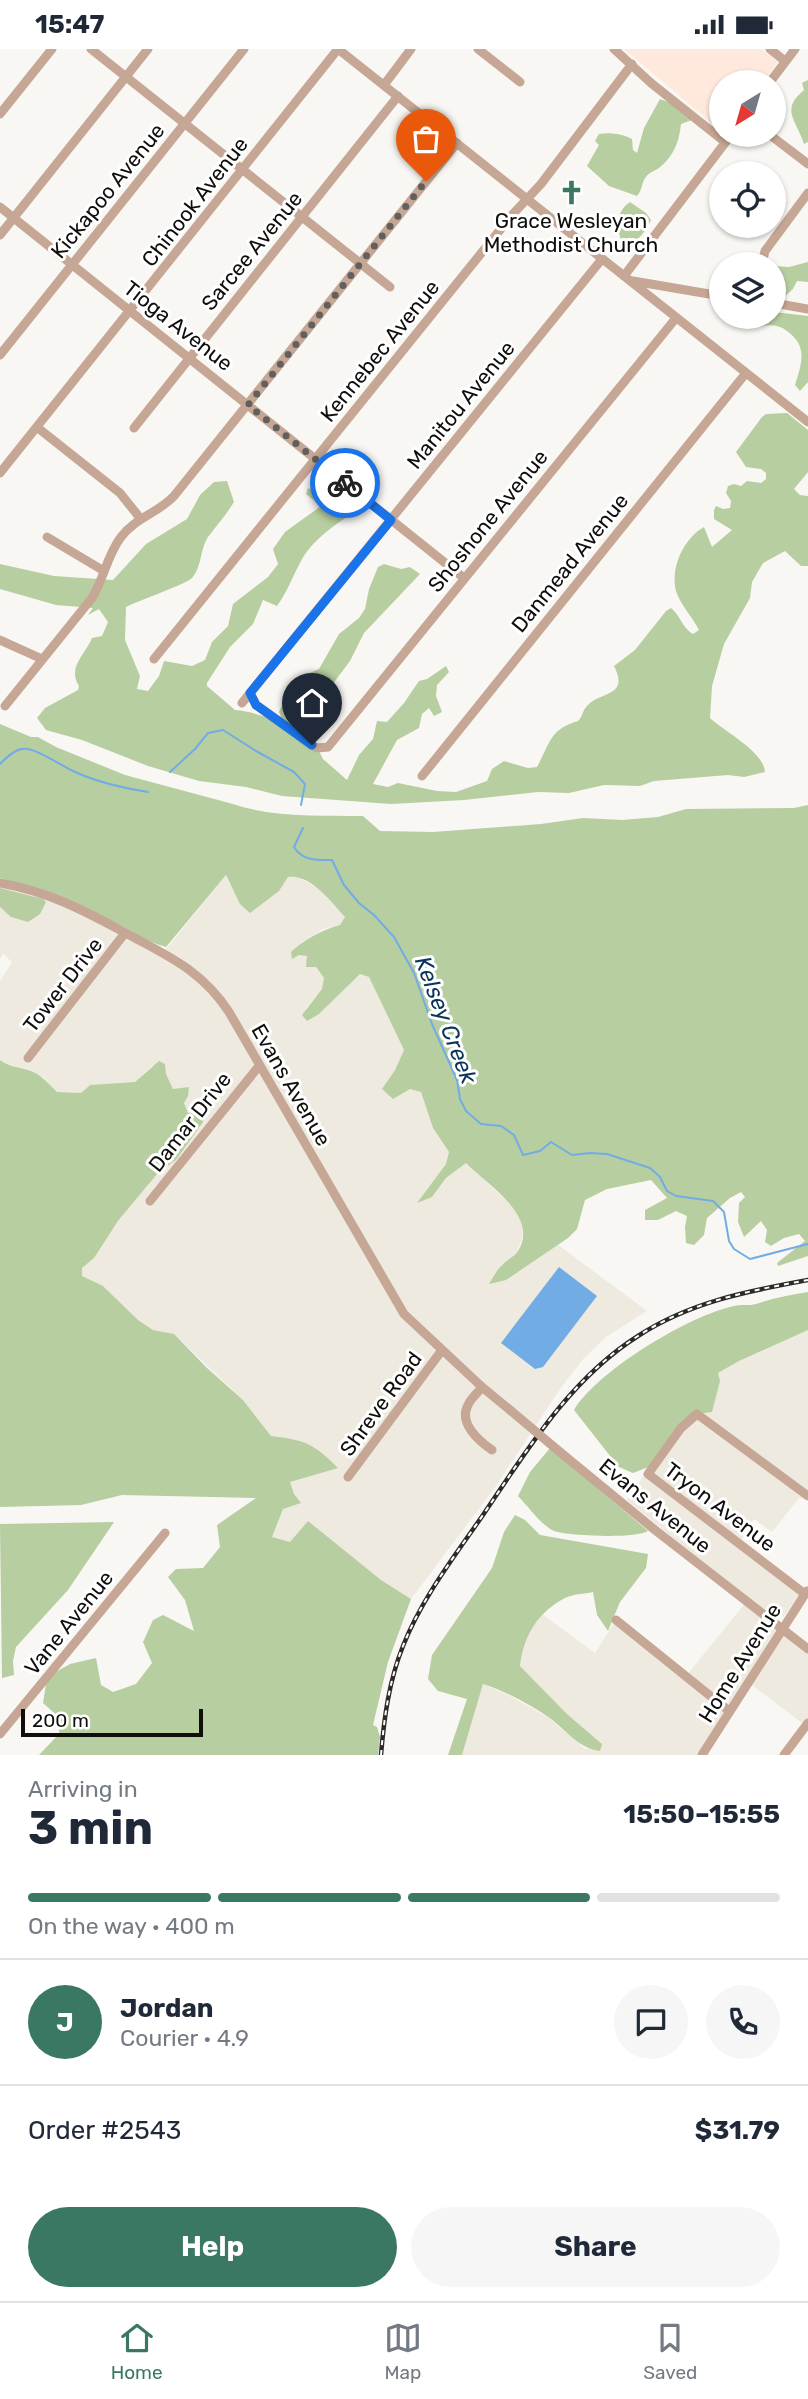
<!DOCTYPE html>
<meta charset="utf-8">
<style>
:root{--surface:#fff;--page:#f6f6f7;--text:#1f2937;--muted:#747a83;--line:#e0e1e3;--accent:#3a7864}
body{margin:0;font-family:Rubik,sans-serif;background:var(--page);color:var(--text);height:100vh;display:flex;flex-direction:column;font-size:26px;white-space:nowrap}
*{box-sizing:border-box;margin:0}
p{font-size:23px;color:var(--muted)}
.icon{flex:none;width:38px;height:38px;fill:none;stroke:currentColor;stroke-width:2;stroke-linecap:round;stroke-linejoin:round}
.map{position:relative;height:1706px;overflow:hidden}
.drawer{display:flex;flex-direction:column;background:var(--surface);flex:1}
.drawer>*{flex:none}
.needle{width:46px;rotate:217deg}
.tools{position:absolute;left:709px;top:21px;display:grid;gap:14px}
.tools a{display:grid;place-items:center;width:77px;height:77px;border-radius:50%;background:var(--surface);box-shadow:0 2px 5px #0004;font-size:35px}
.scale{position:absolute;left:21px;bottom:18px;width:182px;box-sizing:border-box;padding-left:7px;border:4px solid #0f0e0d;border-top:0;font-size:19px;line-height:24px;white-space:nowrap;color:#0f0e0d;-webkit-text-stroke:5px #fff;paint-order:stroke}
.pin{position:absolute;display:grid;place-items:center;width:60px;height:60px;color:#fff;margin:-72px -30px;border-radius:50% 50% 50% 0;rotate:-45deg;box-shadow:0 0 7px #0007}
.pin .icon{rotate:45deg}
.courier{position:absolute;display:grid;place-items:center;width:70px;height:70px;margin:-35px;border:5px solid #1a73e8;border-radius:50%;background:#fff;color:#222;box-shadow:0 2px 9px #0007}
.head em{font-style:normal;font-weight:700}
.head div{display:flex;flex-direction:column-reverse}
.head{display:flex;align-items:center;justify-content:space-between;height:119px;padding:0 28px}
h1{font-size:46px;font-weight:700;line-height:52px}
.bar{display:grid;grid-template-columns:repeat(4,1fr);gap:10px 7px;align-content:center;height:84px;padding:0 28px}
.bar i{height:9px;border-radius:5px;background:var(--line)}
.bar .current{background:var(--accent)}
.bar p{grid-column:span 4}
.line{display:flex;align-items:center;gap:18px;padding:0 28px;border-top:2px solid var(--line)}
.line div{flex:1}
.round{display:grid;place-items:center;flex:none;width:74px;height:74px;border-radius:37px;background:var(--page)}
.primary-button{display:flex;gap:14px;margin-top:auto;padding:14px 28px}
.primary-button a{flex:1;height:80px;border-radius:42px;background:var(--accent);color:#fff;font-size:28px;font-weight:700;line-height:80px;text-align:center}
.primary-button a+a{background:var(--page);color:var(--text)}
.status{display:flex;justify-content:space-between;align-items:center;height:49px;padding:0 35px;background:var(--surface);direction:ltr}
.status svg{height:19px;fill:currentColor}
.tab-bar{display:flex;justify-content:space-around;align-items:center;height:98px;border-top:2px solid var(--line);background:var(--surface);font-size:19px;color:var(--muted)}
.tab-bar a{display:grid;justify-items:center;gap:4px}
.tab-bar .current{color:var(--accent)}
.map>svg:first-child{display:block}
.built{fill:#eeeadf}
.education{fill:#ffe8dc}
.green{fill:#b7cea1}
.water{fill:#72ace4}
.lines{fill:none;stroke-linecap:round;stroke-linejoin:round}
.stream{stroke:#72ace4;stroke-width:2}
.minor{stroke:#c6a694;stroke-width:9}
.rail-casing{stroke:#2b2a29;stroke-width:4.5}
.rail{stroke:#fff;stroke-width:2;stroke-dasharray:5;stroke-linecap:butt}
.minor-bridge{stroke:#c6a694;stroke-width:9}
.done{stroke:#61605e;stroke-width:7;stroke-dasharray:0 12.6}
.route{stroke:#1a73e8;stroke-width:9}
.labels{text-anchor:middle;stroke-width:6;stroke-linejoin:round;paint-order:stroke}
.street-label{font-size:21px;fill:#0f0e0d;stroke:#fff}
.poi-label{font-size:21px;fill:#0f0e0d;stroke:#fff}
.water-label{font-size:23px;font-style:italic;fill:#0a355a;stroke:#fff}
</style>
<div class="status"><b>15:47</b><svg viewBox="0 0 49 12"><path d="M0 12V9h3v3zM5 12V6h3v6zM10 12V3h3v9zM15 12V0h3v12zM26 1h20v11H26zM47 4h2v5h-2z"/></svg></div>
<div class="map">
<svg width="808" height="1706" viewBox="0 0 808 1706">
<rect width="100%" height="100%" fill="#f9f7f3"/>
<g class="built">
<path d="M226,826L230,836L279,842L288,828L295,827L318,839L345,868L340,876L323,880L301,894L299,905L307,907L324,929L323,940L305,960L319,965L360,924L369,928L404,1001L395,1021L382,1041L410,1040L421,1043L433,1079L449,1103L446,1115L418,1153L433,1147L446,1129L466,1114L516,1161L522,1172L523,1187L517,1203L499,1218L528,1214L557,1195L647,1262L606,1288L584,1309L560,1340L496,1437L411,1550L381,1531L308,1473L290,1493L272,1488L283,1460L294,1445L290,1433L337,1418L292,1390L271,1387L243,1351L174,1285L153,1281L138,1271L103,1237L82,1228V1219L94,1209L118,1172L159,1123L176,1111L202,1062L188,1064L184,1054L189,1039L173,1040L166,1025L165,1015L152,1017L135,1033L90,1036L81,1044L57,1043L43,1028L29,1021L6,1016L0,1011V932L12,913L3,905L0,910V834L43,845L163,904Z"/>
<path d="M808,1281V1450L799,1449L772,1483L754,1470L741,1491L801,1544L784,1567L774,1568L766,1566L627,1451L651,1417L694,1367L703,1373L705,1364L712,1363L718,1324L739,1312Z"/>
<path d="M746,1553L808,1600V1674L806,1677L748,1633L704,1703L708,1706H462L483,1635L510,1647L549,1669L585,1700L602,1695L567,1665L520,1617L521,1601L530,1581L542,1565L595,1604L616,1571L687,1626Z"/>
</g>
<path class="education" d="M624,0H761L778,13L763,33H721V82Z"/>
<g class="green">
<path d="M808,31V93L804,95C796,70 780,61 804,41L802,34Z"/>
<path d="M660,50L671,54L692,71L681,75C679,93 674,107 659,119C655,122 649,123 646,128C641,134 643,140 637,147L609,137L587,117L599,96L595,92L599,85C609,83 623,85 632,90L633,101L637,104L644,79Z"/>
<path d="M630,153L646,164L651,171C646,182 636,196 623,196C616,180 615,163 630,153Z"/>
<path d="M808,213V233L797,232L793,240L783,249L774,248V217L789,218Z"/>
<path d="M774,263L808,267V333L800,342L795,336C802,314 808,297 787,282C780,276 769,275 760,278L757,269L774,268Z"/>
<path d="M787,364L808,381V423L794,440L800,446L808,447V517H801L785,502L763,514L752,533L750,549L724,595L712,637L710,669C724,682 764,703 765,723L744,728L728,726L654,732L640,737L604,736L569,744L538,743L464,751L391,755L282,747L246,738L199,732L148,717L82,691L46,681L37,669L45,659L78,641L79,637C67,618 85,606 92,589L102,587L108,573L99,560L88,566L93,559L56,556L0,540V515L54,527L113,531L146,495L187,470L200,446L214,433L227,432L234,453C226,466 217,476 208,488C200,500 202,518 192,529C186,535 138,552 126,558L125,591L140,627L137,640L148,642L159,627L164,612L192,617L205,611L212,593L228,577L233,555L268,528L278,515L273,500L285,483L321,457L306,445L308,439L351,465C332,478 311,492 300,514C292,529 287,543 277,557L263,551L253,575L230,598L207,634V637L235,661C252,662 265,669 282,671L279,663L284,652L297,645L307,625L319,620L339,585L359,569L365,560L369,540L378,518L384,515L401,520L410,518L420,525L364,584L350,612L332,636L297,673L310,684L323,710L347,731L359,706L373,690L377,672L387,673L404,654L419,632L427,630L446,617L449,623L437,636L436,647L442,663L434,667L429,659L422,665L419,679L397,691L373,735L388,738L398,734L437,742L456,743L487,732L492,720L504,712L528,719L537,718C550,694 550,680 578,672C583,667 582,662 587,657C600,642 630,648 614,617L635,601L666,562L671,559C680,566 683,580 693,585L699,581C693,569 680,555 676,542C670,519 684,489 704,478L712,498L732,481L714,470V461L716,457L723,460L730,459L731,452L726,444L728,437L734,435L741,437L747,432L761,434L766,430V424L761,420L746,418L736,403L762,368L766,365Z"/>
<path d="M0,675L31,688H38L56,698L125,726L233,755C275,769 319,766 363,767L380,782L433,783L541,775L583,769L622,771L658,768L686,760L794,759L808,756V1207L778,1217L777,1214L805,1192L799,1185L784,1189L771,1197L765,1193L767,1181L761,1172L744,1188L738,1173L739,1154L745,1148L741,1143L730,1149L707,1169L704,1186L694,1196L686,1194L685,1178L687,1167L676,1162L658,1171H645V1161L667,1149L651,1131L607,1140L585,1151L577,1180L568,1189L506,1231L489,1235C493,1229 496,1222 501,1217C506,1211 514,1208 518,1202C540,1167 487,1136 466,1114L446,1129L432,1148L417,1154L446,1115L449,1103L433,1079L421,1043L410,1040L393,1050L382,1040L395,1021L404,1001L369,928L360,925L319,965L307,972L302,966L322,940L324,929L316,918H306L307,907L299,906L292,910L291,903C305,890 322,881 340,876L345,868C331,853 311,825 288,828L279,842L250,864L240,855L226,826L166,898C146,893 131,880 112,872C75,855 39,841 0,829Z"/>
<path d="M0,839L43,850L46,853L40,865L28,873L11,868L0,858Z"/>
<path d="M0,1011C9,1018 18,1018 28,1021C41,1025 48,1034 57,1043L81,1044L90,1036L135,1033L159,1012L165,1015L166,1025L173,1040L189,1038L188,1047L184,1054L188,1064L203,1062V1073L176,1111L159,1123L147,1137L118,1172L94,1209L82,1219V1227L103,1237L138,1271L153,1281L174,1285L207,1319L243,1351L271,1387C305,1391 313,1394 338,1419L290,1433L294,1445L301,1454L283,1460L272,1488L290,1493L308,1472L381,1531L411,1550L388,1613L373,1676L377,1678L380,1688L378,1706H39L59,1685L60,1669L43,1654L47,1628L70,1615L96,1609L101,1636L113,1643L136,1635L152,1614L143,1593L153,1571L163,1566L194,1582L185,1551L168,1528L176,1520L203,1519L220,1498L217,1476L256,1449L122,1446L81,1456L0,1458Z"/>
<path d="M808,1243V1281L739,1312L718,1324L720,1332L712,1363L697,1365L651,1417L633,1424L619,1418L614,1412L574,1361C597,1322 690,1266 734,1257C741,1255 749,1257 756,1255C773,1249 790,1246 808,1243Z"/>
<path d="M550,1399L648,1482C636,1490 569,1487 554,1482C541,1476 528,1457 518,1447L530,1423Z"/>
<path d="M515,1466L525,1471L540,1486L648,1505L646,1519L620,1553L608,1582L597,1566L593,1543C584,1545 573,1545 565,1549C538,1563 523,1587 520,1617L567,1665L602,1695L600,1702C578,1699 568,1683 551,1670C533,1657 505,1642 483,1635L462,1706H448L467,1650L438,1642L428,1630L432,1606L492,1519L504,1483Z"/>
<path d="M114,1473L68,1541L16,1598L13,1612L14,1626L2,1629L0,1475Z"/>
</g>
<path class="water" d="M559,1218L597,1247L543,1318L535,1320L501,1294Z"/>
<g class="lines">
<g class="stream">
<path d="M0,715C6,709 14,701 22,700C36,698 61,717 73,722C96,733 123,739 148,743"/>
<path d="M170,723L195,700L208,684L223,681L256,702L294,723L305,735L301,756"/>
<path d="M303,779L294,798C302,812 318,811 332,811L344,836L359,854L374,866L394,888L414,924L432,975L457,1031L460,1050L466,1062L481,1075L501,1077L514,1086L523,1106L540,1102L551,1093L572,1106L590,1104L607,1105L650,1119L660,1128L667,1142L676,1147L713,1152L724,1163L729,1192L734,1200L750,1210L808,1195"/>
</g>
<g class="minor">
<path d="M91,0L390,238"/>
<path d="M338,0L808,373"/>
<path d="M478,0L520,33"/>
<path d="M614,0L651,34L725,93"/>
<path d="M770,0L785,12"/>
<path d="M770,33L795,0"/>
<path d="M384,36L411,0"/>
<path d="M0,65L52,0"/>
<path d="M770,86L808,115"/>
<path d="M0,158L464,529"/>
<path d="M0,186L148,0"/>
<path d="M762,215L765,202L808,144"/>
<path d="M624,227L731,86"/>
<path d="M633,232L721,247"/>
<path d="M774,254L808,260"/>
<path d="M0,306L244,0"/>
<path d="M38,379L120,444L140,469"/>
<path d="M134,379L398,47"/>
<path d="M0,424L338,0"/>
<path d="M47,488L104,522"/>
<path d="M0,591L42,610"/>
<path d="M154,610L512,166L541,135L632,15"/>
<path d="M250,644L256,656L312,696L317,699L328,698L676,269"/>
<path d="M242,654L602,210"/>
<path d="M5,657L92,549C104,530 107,506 121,488C135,469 158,464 174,447L457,94"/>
<path d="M422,727L746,324"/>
<path d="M0,834C49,843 81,860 124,883C167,907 201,920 229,963L404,1265L482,1338L510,1361"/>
<path d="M28,1009L125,884"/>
<path d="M150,1152L259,1017"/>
<path d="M482,1338C478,1344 471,1349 468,1356C458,1374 479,1392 492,1401"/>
<path d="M560,1403L655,1481L808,1600"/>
<path d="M348,1428L442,1301"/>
<path d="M805,1545L648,1425L681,1379L697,1365L808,1447"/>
<path d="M616,1571L729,1662"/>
<path d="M0,1685L165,1484"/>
<path d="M702,1706L807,1542"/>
<path d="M784,1706L808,1674"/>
</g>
<defs>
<path id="rail" d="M381,1706C384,1669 389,1632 403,1597C422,1549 454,1508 483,1466C527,1401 570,1330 638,1287C690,1253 748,1242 808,1231"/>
</defs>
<use href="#rail" class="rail-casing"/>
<use href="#rail" class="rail"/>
<path class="minor-bridge" d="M510,1361L560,1403"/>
</g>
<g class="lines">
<path class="done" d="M345,434L248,356L426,132"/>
<path class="route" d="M312,696L256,656L250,644L391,471L345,434"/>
</g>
<defs>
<symbol id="church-bare" viewBox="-9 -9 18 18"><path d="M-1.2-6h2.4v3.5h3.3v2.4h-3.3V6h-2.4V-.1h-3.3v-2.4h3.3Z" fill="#3a7864" stroke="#fff" stroke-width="2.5" paint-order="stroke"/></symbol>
</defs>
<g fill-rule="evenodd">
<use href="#church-bare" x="554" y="126" width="35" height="35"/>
</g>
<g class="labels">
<g class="street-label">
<text transform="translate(108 142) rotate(-51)" y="7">Kickapoo Avenue</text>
<text transform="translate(195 153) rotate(-52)" y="7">Chinook Avenue</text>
<text transform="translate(252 202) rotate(-51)" y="7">Sarcee Avenue</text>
<text transform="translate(178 277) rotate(38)" y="7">Tioga Avenue</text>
<text transform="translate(380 302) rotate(-51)" y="7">Kennebec Avenue</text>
<text transform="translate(461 356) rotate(-51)" y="7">Manitou Avenue</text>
<text transform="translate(488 472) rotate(-51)" y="7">Shoshone Avenue</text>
<text transform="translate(570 514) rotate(-51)" y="7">Danmead Avenue</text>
<text transform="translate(63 936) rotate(-52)" y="7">Tower Drive</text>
<text transform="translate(291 1036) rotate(60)" y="7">Evans Avenue</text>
<text transform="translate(190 1073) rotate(-52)" y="7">Damar Drive</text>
<text transform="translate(381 1355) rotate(-54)" y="7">Shreve Road</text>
<text transform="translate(655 1457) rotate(39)" y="7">Evans Avenue</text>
<text transform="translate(720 1458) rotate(37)" y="7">Tryon Avenue</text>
<text transform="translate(69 1574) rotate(-51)" y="7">Vane Avenue</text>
<text transform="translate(740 1614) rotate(-58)" y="7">Home Avenue</text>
</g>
<g class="poi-label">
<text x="571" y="179">Grace Wesleyan<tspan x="571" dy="24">Methodist Church</tspan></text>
</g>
<g class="water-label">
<text transform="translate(446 971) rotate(69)" y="8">Kelsey Creek</text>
</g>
</g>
</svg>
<div class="tools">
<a><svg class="needle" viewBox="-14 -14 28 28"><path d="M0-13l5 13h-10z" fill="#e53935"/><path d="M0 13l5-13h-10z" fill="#747a83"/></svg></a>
<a><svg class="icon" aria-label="locate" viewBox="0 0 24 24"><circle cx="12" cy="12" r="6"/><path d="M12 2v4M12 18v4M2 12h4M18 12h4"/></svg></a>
<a><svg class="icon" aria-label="layers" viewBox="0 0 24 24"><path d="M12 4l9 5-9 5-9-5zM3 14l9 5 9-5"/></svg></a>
</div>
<div class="scale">200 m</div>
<div class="pin" style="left:426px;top:132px;background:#ea580c"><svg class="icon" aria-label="bag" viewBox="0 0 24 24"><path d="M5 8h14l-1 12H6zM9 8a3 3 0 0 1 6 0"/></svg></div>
<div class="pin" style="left:312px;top:696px;background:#1f2937"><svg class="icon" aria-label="home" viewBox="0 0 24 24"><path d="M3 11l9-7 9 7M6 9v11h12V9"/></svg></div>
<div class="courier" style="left:345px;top:434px"><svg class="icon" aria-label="bike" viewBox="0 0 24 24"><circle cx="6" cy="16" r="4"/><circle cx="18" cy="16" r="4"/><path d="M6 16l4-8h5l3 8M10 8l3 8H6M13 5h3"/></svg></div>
</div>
<section class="drawer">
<div class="head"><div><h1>3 min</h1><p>Arriving in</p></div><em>15:50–15:55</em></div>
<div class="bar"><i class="current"></i><i class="current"></i><i class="current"></i><i></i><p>On the way · 400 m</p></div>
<div class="line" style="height:126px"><b class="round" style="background:var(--accent);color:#fff">J</b><div><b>Jordan</b><p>Courier · 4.9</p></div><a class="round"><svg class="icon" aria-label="chat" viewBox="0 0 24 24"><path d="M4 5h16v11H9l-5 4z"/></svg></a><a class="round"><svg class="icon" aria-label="phone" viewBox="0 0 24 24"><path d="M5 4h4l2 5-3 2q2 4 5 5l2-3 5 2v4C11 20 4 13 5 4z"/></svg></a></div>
<div class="line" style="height:91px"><div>Order #2543</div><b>$31.79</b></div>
<div class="primary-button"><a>Help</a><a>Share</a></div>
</section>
<nav class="tab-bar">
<a class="current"><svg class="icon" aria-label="home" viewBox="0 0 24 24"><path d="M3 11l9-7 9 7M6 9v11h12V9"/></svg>Home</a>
<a><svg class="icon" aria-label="map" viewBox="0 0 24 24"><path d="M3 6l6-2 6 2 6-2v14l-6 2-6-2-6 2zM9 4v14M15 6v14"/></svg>Map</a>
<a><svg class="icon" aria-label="saved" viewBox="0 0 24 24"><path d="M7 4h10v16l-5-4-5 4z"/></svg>Saved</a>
</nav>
